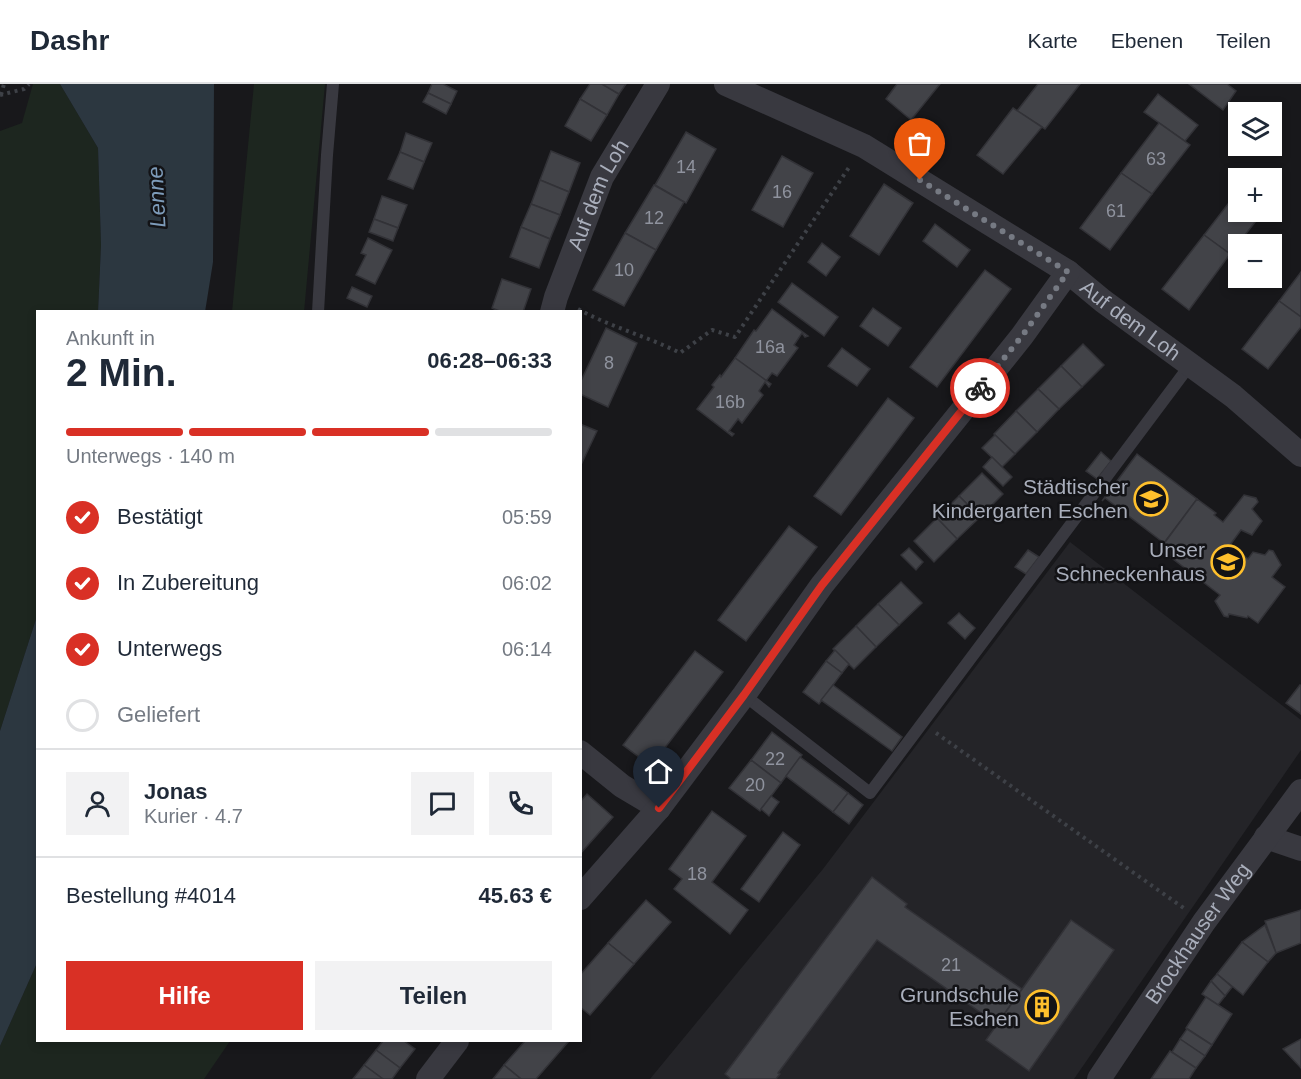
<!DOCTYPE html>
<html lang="de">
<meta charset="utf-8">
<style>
:root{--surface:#fff;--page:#f2f2f3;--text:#1f2937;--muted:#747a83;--line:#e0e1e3;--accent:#d93025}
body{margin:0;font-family:Arial,sans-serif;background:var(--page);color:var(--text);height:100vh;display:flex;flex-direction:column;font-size:22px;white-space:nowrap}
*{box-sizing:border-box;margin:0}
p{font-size:20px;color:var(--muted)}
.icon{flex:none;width:33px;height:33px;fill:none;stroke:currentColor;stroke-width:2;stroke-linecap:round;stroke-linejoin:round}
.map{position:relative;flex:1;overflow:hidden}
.panel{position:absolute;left:36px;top:226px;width:546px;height:732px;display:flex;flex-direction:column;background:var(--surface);border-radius:0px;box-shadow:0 3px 9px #0003}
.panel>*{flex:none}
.fabs{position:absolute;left:1228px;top:18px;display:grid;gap:12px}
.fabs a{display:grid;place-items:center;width:54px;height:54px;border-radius:0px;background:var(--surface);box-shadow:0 3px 9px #0003;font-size:30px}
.pin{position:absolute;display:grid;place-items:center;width:51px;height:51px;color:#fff;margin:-62px -26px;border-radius:50% 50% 50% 0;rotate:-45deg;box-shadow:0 0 6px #0007}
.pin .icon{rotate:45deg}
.courier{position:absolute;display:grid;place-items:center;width:60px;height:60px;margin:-30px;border:4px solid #d93025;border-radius:50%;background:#fff;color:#222;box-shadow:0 2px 8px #0007}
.summary em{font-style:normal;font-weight:800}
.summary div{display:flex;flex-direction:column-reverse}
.summary{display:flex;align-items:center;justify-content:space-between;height:102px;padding:0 30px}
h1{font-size:39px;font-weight:800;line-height:45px}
.bar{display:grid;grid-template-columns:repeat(4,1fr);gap:9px 6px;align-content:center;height:72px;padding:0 30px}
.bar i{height:8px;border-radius:4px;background:var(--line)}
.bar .selected{background:var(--accent)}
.bar p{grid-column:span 4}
.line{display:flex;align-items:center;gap:15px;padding:0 30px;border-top:2px solid var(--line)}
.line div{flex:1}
.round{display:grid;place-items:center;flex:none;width:63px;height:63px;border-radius:0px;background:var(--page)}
ol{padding:0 30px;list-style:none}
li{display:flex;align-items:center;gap:18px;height:66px}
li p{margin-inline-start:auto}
li .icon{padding:6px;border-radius:50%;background:var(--accent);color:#fff;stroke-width:4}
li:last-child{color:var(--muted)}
li i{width:33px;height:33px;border:3px solid var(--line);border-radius:50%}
.primary-button{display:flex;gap:12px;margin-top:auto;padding:12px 30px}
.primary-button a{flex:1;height:69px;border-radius:0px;background:var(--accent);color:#fff;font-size:24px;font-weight:800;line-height:69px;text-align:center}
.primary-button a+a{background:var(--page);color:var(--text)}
header{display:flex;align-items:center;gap:36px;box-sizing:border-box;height:84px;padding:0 30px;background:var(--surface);border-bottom:2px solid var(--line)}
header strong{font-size:28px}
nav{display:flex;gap:33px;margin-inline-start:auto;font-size:21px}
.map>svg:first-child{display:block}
.built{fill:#242428}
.green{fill:#1d261f}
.water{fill:#2c3740}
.building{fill:#424348;stroke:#323237;stroke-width:1.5}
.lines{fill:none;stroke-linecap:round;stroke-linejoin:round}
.path{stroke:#3e4147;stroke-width:4;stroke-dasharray:3 4.5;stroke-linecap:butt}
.service{stroke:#393940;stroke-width:12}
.minor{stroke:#393940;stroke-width:24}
.done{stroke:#767a83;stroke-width:6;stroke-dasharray:0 10.8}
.route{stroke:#d93025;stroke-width:8}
.labels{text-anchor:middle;stroke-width:5;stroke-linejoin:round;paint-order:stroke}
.number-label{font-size:18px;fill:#8f939e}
.street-label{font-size:21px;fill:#a9aebb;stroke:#131316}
.poi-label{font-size:21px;fill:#a9aebb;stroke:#131316;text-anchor:end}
.water-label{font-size:22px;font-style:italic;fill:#7d9bb9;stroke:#131316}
</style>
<header>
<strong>Dashr</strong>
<nav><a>Karte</a><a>Ebenen</a><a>Teilen</a></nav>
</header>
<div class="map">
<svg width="1301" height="995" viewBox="0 0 1301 995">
<rect width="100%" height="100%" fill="#18181b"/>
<path class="built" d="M1070,458L1301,636V666L1074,995H650L823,785Z"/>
<g class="green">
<path d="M33,0H60L98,64L101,161L98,228H38L37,532L0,647V47L22,39Z"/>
<path d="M254,0H325L304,228H232Z"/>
<path d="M37,879L38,957H230L204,995H0V962Z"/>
</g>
<g class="water">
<path d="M60,0H214L213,178L205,228H98L101,161L98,64Z"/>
<path d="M37,532V879L0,962V647Z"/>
</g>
<g class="building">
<path d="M432,0H443L457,7L451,20L428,9Z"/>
<path d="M590,0H602L619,10L607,31L580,15Z"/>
<path d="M602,0H626L619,10Z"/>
<path d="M897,0H940L911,36L886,15Z"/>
<path d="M1038,0H1080L1045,45L1017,27Z"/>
<path d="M1189,0H1227L1236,7L1223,26Z"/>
<path d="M428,9L451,20L446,30L423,18Z"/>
<path d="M1158,10L1198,41L1185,57L1144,28Z"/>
<path d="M580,15L607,31L591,57L565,42Z"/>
<path d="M1013,24L1042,43L1003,90L977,71Z"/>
<path d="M1159,39L1190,61L1152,110L1121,89Z"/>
<path d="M686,48L716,65L686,119L655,101Z"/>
<path d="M406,49L432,59L424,78L400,68Z"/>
<path d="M551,67L580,79L569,108L540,96Z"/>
<path d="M400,68L424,78L413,105L388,95Z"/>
<path d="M782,72L813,89L783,143L752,126Z"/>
<path d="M1121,89L1152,110L1110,166L1080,144Z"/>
<path d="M540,96L569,108L560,131L531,120Z"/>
<path d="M884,100L913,119L879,171L850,152Z"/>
<path d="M654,101L684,118L656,166L625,149Z"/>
<path d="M1238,107L1239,128H1263L1230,170L1204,151Z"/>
<path d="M382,112L407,121L398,144L374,135Z"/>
<path d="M531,120L560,131L550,155L521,143Z"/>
<path d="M374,135L398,144L393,157L369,148Z"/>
<path d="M935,140L970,166L957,183L923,157Z"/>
<path d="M521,143L550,155L539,184L510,173Z"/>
<path d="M625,149L656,166L624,222L593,206Z"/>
<path d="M1204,151L1230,170L1189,226L1162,205Z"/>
<path d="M368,154L392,166L375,200L356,191L366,171L361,169Z"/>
<path d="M822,159L840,173L826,192L808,178Z"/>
<path d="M985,186L1011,205L937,303L910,283Z"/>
<path d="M1301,188V233L1279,217Z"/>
<path d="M502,195L531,205L523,228H502L492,224Z"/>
<path d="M792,199L838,233L824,252L778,218Z"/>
<path d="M352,203L372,212L367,223L347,214Z"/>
<path d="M1279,217L1301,233V243L1268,285L1242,265Z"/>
<path d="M873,224L901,244L888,262L860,242Z"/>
<path d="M772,225L808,252L805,253L802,249L794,261L798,264L777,292L772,289L766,297L735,274L754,246L756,247Z"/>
<path d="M606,244L637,259L608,323L580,310V299Z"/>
<path d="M1083,260L1104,281L1082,303L1061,282Z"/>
<path d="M842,264L870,285L857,302L828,282Z"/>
<path d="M735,274L771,300L769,303L765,298L759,307L763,311L742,339L738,335L729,347L734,350L732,352L697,325L714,303L712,301L720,291L721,293Z"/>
<path d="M1061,282L1082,303L1059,325L1038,305Z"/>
<path d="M1038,305L1059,325L1037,348L1016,327Z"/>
<path d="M888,314L914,334L841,431L814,412Z"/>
<path d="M1016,327L1037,348L1015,370L994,350Z"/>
<path d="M580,340L597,347L580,383Z"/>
<path d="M995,351L1015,370L1002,383L982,364Z"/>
<path d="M1101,368L1111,377L1097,395L1086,387Z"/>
<path d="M1137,370L1197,415L1164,459L1105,414L1102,417Z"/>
<path d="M992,373L1012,393L1003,402L983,383Z"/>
<path d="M982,389L1003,410L980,433L959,412Z"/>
<path d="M1244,411L1256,414L1258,418L1252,425L1262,437L1252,451L1241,446L1230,461L1248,475L1253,468L1265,471L1269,466L1273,467L1281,481L1272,493L1285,503L1258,539L1248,532L1247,534L1229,530L1228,533L1224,532L1215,517L1220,511L1160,465L1197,415L1216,429L1214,431L1223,438Z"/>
<path d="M959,412L980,433L957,455L937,434Z"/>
<path d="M937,434L957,455L934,478L914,457Z"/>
<path d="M789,442L817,463L746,557L718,536Z"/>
<path d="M909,464L923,478L916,486L901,471Z"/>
<path d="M1028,466L1039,473L1026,490L1015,483Z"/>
<path d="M901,498L922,519L899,541L878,520Z"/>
<path d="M878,520L899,541L876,563L856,542Z"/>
<path d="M959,529L975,544L965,555L948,539Z"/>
<path d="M856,542L876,563L854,585L833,565Z"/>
<path d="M835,566L849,580L842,589L826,577Z"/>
<path d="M695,567L723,588L651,682L623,661Z"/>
<path d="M826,577L842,589L819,620L803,608Z"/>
<path d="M833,601L902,653L892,667L821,616Z"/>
<path d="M1300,601L1301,602V630L1286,619Z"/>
<path d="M772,648L802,671L781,699L751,676Z"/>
<path d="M800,673L848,709L833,728L786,692Z"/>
<path d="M751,676L781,699L760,727L729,704Z"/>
<path d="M848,709L863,721L849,740L833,728Z"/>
<path d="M587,710L613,733L580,770V718Z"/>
<path d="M771,712L779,718L769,732L761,725Z"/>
<path d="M712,727L746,752L712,798L748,826L730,850L674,805L682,795L669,785Z"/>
<path d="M783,748L800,761L759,818L741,805Z"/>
<path d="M872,793L907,820L905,823L1022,905L997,940L877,856L778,989L780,990L776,995H731L725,990Z"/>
<path d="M646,816L671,838L634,880L608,859Z"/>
<path d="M1301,826V859L1276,869L1265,837Z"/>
<path d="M1071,836L1114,866L1029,987L986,956Z"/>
<path d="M1265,841L1276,869L1268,878L1242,858Z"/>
<path d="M1242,858L1268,878L1243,911L1217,890Z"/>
<path d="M608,859L634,880L590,931L580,923V891Z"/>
<path d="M1217,890L1232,903L1225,912L1211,897Z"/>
<path d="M1211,897L1225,912L1218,921L1202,910Z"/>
<path d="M1206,913L1232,930L1212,961L1186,944Z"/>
<path d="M1187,945L1212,961L1205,972L1180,955Z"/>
<path d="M1180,955L1205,972L1196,984L1172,968Z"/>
<path d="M1301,955V984L1283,965Z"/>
<path d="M383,957H404L415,965L400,984L376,966Z"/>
<path d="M525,957H569L536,995H521L504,981Z"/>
<path d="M376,966L400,984L392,995H383L364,981Z"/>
<path d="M1170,967L1196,984L1189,995H1151Z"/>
<path d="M364,981L383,995H353Z"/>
<path d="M504,981L521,995H493Z"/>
</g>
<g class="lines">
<g class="path">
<path d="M0,11L24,5L29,0"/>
<path d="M1,11L4,0"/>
<path d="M578,225C610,243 647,252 680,269L712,246L735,253L850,82"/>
<path d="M936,649L1185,825"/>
</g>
<g class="service">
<path d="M318,228L327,71L333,0"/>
<path d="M744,611L870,709L1190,281"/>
</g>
<g class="minor">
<path id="s1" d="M726,0L864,62L1068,188L1103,217L1233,312L1301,371"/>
<path id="s2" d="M552,228L556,213L602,93L658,0"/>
<path d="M580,668L622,702L659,724"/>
<path d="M1266,753L1301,765"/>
<path d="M580,814L659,724L744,611L822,501L1022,252L1068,188"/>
<path d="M428,995L457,957"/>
<path id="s3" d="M1099,995L1204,838L1301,707"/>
</g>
</g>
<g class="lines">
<path class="done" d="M920,96L1068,188L1022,252L980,304"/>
<path class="route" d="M659,724L744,611L822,501L980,304"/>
</g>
<defs>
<symbol id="school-ring" viewBox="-11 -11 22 22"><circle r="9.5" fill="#131316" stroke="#ffc02c" stroke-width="1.5"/><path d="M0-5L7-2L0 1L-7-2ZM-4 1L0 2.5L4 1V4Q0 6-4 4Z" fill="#ffc02c"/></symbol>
<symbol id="building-ring" viewBox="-11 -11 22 22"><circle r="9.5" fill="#131316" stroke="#ffc02c" stroke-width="1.5"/><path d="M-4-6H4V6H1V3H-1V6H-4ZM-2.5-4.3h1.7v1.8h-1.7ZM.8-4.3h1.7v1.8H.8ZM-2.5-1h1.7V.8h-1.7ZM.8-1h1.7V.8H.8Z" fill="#ffc02c"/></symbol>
</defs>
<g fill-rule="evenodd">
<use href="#school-ring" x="1132" y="396" width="38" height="38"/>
<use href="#school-ring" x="1209" y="459" width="38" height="38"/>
<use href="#building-ring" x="1023" y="904" width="38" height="38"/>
</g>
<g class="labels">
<g class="number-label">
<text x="1156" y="81">63</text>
<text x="686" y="89">14</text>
<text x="782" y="114">16</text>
<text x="1116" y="133">61</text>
<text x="654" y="140">12</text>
<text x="624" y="192">10</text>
<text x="770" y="269">16a</text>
<text x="609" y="285">8</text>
<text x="730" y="324">16b</text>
<text x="775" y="681">22</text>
<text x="755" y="707">20</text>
<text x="697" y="796">18</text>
<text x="951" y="887">21</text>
</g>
<g class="street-label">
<text dy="7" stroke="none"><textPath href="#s2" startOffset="126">Auf dem Loh</textPath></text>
<text dy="7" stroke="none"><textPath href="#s1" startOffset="470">Auf dem Loh</textPath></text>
<text dy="7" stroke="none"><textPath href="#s3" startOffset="176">Brockhauser Weg</textPath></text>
</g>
<g class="poi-label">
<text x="1128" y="410">Städtischer<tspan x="1128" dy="24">Kindergarten Eschen</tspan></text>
<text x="1205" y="473">Unser<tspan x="1205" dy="24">Schneckenhaus</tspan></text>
<text x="1019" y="918">Grundschule<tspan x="1019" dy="24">Eschen</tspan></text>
</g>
<g class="water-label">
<text transform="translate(156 113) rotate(-93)" y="8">Lenne</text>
</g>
</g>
</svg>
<div class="fabs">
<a><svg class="icon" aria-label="layers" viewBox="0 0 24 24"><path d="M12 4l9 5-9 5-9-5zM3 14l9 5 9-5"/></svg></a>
<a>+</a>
<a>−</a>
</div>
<div class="pin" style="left:920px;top:96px;background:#ea580c"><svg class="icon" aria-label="bag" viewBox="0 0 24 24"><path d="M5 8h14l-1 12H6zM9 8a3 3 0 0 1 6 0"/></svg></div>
<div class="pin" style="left:659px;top:724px;background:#1f2937"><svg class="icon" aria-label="home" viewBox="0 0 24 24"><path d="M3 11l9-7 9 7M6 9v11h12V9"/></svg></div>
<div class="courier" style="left:980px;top:304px"><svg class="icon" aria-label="bike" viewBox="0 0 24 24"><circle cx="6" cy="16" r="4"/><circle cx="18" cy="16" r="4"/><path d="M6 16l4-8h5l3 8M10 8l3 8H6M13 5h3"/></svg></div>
<section class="panel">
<div class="summary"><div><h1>2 Min.</h1><p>Ankunft in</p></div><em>06:28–06:33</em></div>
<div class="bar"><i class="selected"></i><i class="selected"></i><i class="selected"></i><i></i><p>Unterwegs · 140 m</p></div>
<ol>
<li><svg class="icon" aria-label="check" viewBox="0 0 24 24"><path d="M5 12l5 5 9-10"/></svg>Bestätigt<p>05:59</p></li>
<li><svg class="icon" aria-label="check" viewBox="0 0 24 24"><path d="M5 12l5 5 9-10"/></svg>In Zubereitung<p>06:02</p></li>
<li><svg class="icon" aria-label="check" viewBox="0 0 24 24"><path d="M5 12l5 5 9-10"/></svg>Unterwegs<p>06:14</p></li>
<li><i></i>Geliefert</li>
</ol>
<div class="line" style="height:108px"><a class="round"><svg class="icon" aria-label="person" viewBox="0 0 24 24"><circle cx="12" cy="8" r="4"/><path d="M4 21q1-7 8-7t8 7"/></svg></a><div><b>Jonas</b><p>Kurier · 4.7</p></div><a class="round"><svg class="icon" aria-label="chat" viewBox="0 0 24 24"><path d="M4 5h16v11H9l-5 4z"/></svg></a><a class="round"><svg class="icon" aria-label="phone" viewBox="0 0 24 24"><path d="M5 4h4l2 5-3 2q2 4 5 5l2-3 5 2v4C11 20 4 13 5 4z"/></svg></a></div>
<div class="line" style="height:78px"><div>Bestellung #4014</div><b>45.63 €</b></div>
<div class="primary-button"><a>Hilfe</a><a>Teilen</a></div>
</section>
</div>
